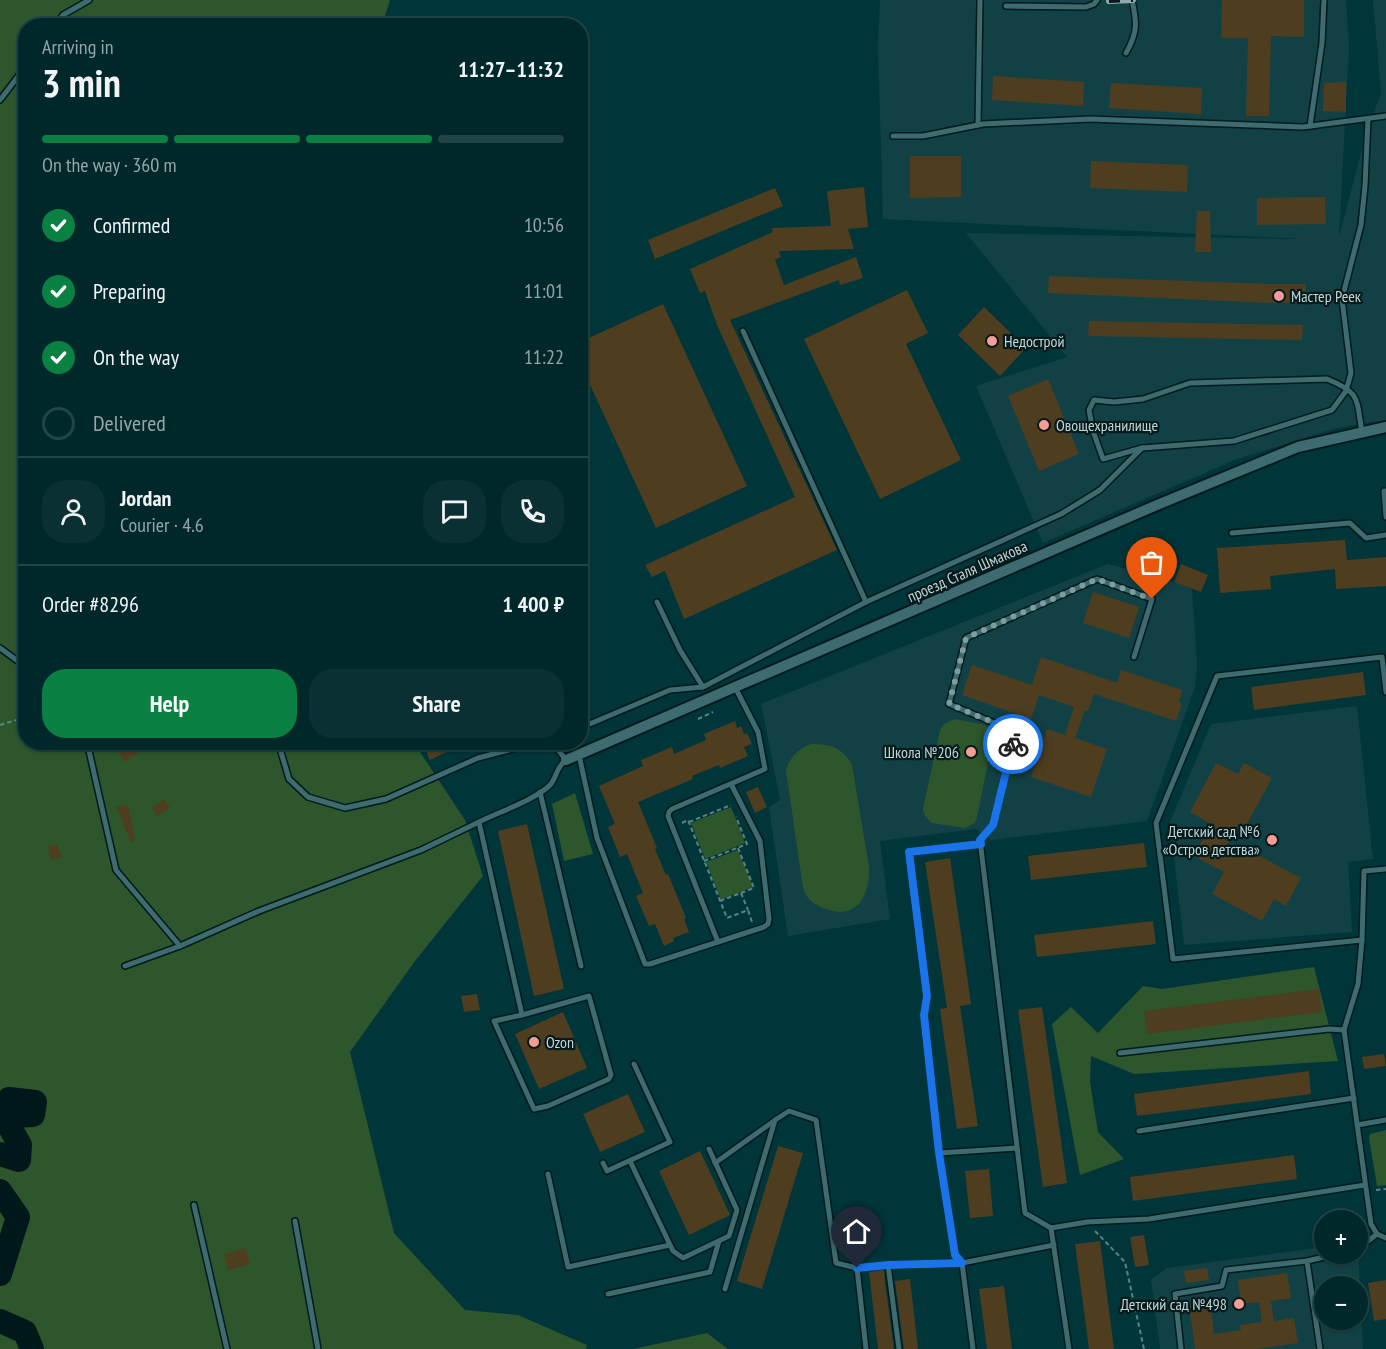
<!DOCTYPE html>
<meta charset="utf-8">
<style>
:root{--surface:#00282b;--page:#0a3033;--text:#f1f3f6;--muted:#95a6a9;--line:#224447;--accent:#0b8043}
body{margin:0;font-family:"PT Sans Narrow",sans-serif;background:var(--page);color:var(--text);height:100vh;display:flex;flex-direction:column;font-size:22px;white-space:nowrap}
*{box-sizing:border-box;margin:0}
p{font-size:20px;color:var(--muted)}
.icon{flex:none;width:33px;height:33px;fill:none;stroke:currentColor;stroke-width:2;stroke-linecap:round;stroke-linejoin:round}
.map{position:relative;flex:1;overflow:hidden}
.sheet{position:absolute;left:18px;top:18px;width:570px;height:732px;display:flex;flex-direction:column;background:var(--surface);border-radius:24px;box-shadow:0 2px 4px #0004,0 0 0 2px var(--line)}
.sheet>*{flex:none}
.controls{position:absolute;left:1314px;top:1210px;display:grid;gap:12px}
.controls a{display:grid;place-items:center;width:54px;height:54px;border-radius:50%;background:var(--surface);box-shadow:0 2px 4px #0004,0 0 0 2px var(--line);font-size:30px}
.pin{position:absolute;display:grid;place-items:center;width:51px;height:51px;color:#fff;margin:-62px -26px;border-radius:50% 50% 50% 0;rotate:-45deg;box-shadow:0 0 6px #0007}
.pin .icon{rotate:45deg}
.courier{position:absolute;display:grid;place-items:center;width:60px;height:60px;margin:-30px;border:4px solid #1a73e8;border-radius:50%;background:#fff;color:#222;box-shadow:0 2px 8px #0007}
.headline em{font-style:normal;font-weight:700}
.headline div{display:flex;flex-direction:column-reverse}
.headline{display:flex;align-items:center;justify-content:space-between;height:102px;padding:0 24px}
h1{font-size:39px;font-weight:700;line-height:45px}
.bar{display:grid;grid-template-columns:repeat(4,1fr);gap:9px 6px;align-content:center;height:72px;padding:0 24px}
.bar i{height:8px;border-radius:4px;background:var(--line)}
.bar .current{background:var(--accent)}
.bar p{grid-column:span 4}
.line{display:flex;align-items:center;gap:15px;padding:0 24px;border-top:2px solid var(--line)}
.line div{flex:1}
.round{display:grid;place-items:center;flex:none;width:63px;height:63px;border-radius:24px;background:var(--page)}
ol{padding:0 24px;list-style:none}
li{display:flex;align-items:center;gap:18px;height:66px}
li p{margin-inline-start:auto}
li .icon{padding:6px;border-radius:50%;background:var(--accent);color:#fff;stroke-width:4}
li:last-child{color:var(--muted)}
li i{width:33px;height:33px;border:3px solid var(--line);border-radius:50%}
.cta{display:flex;gap:12px;margin-top:auto;padding:12px 24px}
.cta a{flex:1;height:69px;border-radius:24px;background:var(--accent);color:#fff;font-size:24px;font-weight:700;line-height:69px;text-align:center}
.cta a+a{background:var(--page);color:var(--text)}
.map>svg:first-child{display:block}
.built{fill:#124145;fill-rule:evenodd}
.green{fill:#2d562d}
.lines{fill:none;stroke-linecap:round;stroke-linejoin:round}
.river{stroke:#00181a;stroke-width:24}
.building{fill:#4e3e1f}
.service-casing{stroke:#031a1c;stroke-width:8}
.minor-casing{stroke:#031a1c;stroke-width:14}
.path{stroke:#5b8285;stroke-width:2;stroke-dasharray:4.5 3;stroke-linecap:butt}
.service{stroke:#3d6b6f;stroke-width:5}
.minor{stroke:#3d6b6f;stroke-width:10}
.rail-casing{stroke:#8cabae;stroke-width:6}
.rail{stroke:#06191b;stroke-width:4;stroke-dasharray:11;stroke-linecap:butt}
.done{stroke:#7c9ea1;stroke-width:6;stroke-dasharray:0 10.8}
.route{stroke:#1a73e8;stroke-width:8}
.poi-dot{fill:#f59c96;stroke:#06191b;stroke-width:2}
.labels{text-anchor:middle;stroke-width:4.5;stroke-linejoin:round;paint-order:stroke}
.poi-label{font-size:16px;fill:#bfd7d9;stroke:#06191b;text-anchor:start}
.street-label{font-size:16px;fill:#bfd7d9;stroke:#06191b}
</style>
<div class="map">
<svg width="1386" height="1349" viewBox="0 0 1386 1349">
<rect width="100%" height="100%" fill="#003539"/>
<g class="built">
<path d="M880,0H1346L1349,46L1339,237L1366,134L1381,93L1373,0H1386V420L1337,428L1237,459L1043,543L976,386L1067,357L966,233L1305,239L883,219L878,46Z"/>
<path d="M1108,564L1174,582L1192,589L1197,665L1195,687L1147,821L991,840L976,829L880,841L890,919L788,936L769,807L780,800L761,704Z"/>
<path d="M1357,706L1373,859L1348,862L1352,932L1184,945L1170,822L1211,724Z"/>
<path d="M1324,1247V1254H1358V1249L1363,1349H1160L1151,1280L1167,1268ZM1324,1287H1358V1320H1324Z"/>
</g>
<g class="green">
<path d="M0,0H390L383,22L378,25L26,26V742L420,743L418,749L465,820L483,876L415,961L350,1052L394,1233L465,1310L518,1315L587,1345L586,1349H0Z"/>
<path d="M955,719L985,725L994,733L977,817L975,823L965,828L931,823L924,814L923,809L940,730L944,724Z"/>
<path d="M812,744C831,744 843,748 852,765L869,867C870,894 858,921 826,909C814,905 807,900 803,888L786,770C789,758 800,747 812,744Z"/>
<path d="M575,793L593,854L564,861L552,804Z"/>
<path d="M731,807L745,843L705,859L691,823Z"/>
<path d="M738,850L753,887L721,900L706,862Z"/>
<path d="M1314,967L1338,1061L1134,1074L1091,1056L1090,1082L1098,1132L1124,1159L1080,1175L1052,1024L1071,1007L1098,1033L1143,986L1162,989Z"/>
<path d="M1386,1130V1185L1377,1186L1369,1138L1370,1134Z"/>
<path d="M707,1333L728,1349H633Z"/>
</g>
<g class="lines">
<g class="river">
<path d="M0,1111L9,1099L35,1102L33,1115L16,1116L8,1124L20,1145L19,1160L0,1154"/>
<path d="M0,1191L18,1217L0,1274"/>
<path d="M0,1321L25,1332L32,1349"/>
</g>
</g>
<g class="building">
<path d="M1222,0H1304V37L1271,36L1269,116H1246L1248,38H1221Z"/>
<path d="M993,76L1084,82L1083,106L992,100Z"/>
<path d="M1346,82V112L1323,111L1324,83Z"/>
<path d="M1111,83L1202,88L1201,114L1109,108Z"/>
<path d="M910,156H961V197L910,198Z"/>
<path d="M1091,161L1188,165L1187,192L1090,188Z"/>
<path d="M864,187L868,227L848,229L854,249L779,251L781,257L775,260L784,285L856,257L863,278L840,285L839,280L730,320L837,550L684,619L665,571L652,577L645,565L795,497L717,325L705,291L700,293L690,269L773,232L772,228L831,226L827,191Z"/>
<path d="M775,188L783,206L655,259L648,240Z"/>
<path d="M1325,197L1326,224L1257,225V198Z"/>
<path d="M1197,211H1210L1211,252H1195Z"/>
<path d="M1049,276L1270,284H1306L1305,303H1270L1048,293Z"/>
<path d="M907,290L928,333L906,344L961,460L880,499L804,339Z"/>
<path d="M663,304L747,486L656,528L580,363V342Z"/>
<path d="M984,307L1026,348L1000,376L958,335Z"/>
<path d="M1089,321L1303,325L1302,340L1088,336Z"/>
<path d="M1048,379L1079,454L1039,471L1008,396Z"/>
<path d="M1345,540L1347,560L1386,557V586L1336,589L1335,569L1270,576L1271,589L1220,593L1217,548Z"/>
<path d="M1181,564L1208,575L1201,592L1174,582Z"/>
<path d="M1093,592L1139,607L1129,638L1083,623Z"/>
<path d="M1041,657L1117,683L1121,670L1182,690L1179,702L1182,703L1176,721L1094,694L1088,711L1085,710L1075,738L1107,749L1091,797L1031,777L1047,729L1065,735L1074,707L1039,695L1031,719L962,695L972,665L1032,685Z"/>
<path d="M1363,672L1366,695L1254,710L1251,687Z"/>
<path d="M735,721L737,728L741,726L744,734L747,733L752,744L744,747L748,756L720,768L719,765L692,776L693,779L638,802L657,848L655,849L666,875L668,874L686,918L684,919L689,932L673,938L674,941L664,946L655,924L649,926L636,896L643,893L627,854L620,857L608,827L615,824L599,786L643,766L641,760L672,747L674,754L706,740L704,734Z"/>
<path d="M111,742H131L138,753L125,762Z"/>
<path d="M422,742H468L430,760Z"/>
<path d="M1216,763L1238,774L1244,763L1272,778L1246,826L1239,823L1227,845L1249,857L1252,852L1301,878L1286,906L1274,899L1262,921L1212,894L1224,872L1194,856L1211,824L1190,812Z"/>
<path d="M758,787L767,807L755,813L746,792Z"/>
<path d="M164,799L170,808L158,816L152,808Z"/>
<path d="M128,805L135,841L131,842L116,807Z"/>
<path d="M527,824L564,989L534,996L498,831Z"/>
<path d="M1144,843L1147,867L1031,880L1028,856Z"/>
<path d="M57,844L61,857L51,860L48,846Z"/>
<path d="M950,858L971,1004L960,1006L978,1126L957,1129L940,1009L947,1008L925,862Z"/>
<path d="M1153,921L1156,944L1037,957L1034,935Z"/>
<path d="M1319,989L1322,1012L1147,1034L1144,1011Z"/>
<path d="M477,994L480,1010L464,1012L461,996Z"/>
<path d="M1042,1007L1067,1183L1043,1187L1018,1010Z"/>
<path d="M563,1012L587,1068L539,1089L515,1034Z"/>
<path d="M1384,1054L1386,1066L1364,1069L1362,1057Z"/>
<path d="M1309,1071L1311,1094L1137,1116L1134,1094Z"/>
<path d="M628,1094L645,1132L600,1152L583,1114Z"/>
<path d="M778,1146L803,1153L762,1289L737,1281Z"/>
<path d="M700,1151L730,1215L689,1235L659,1171Z"/>
<path d="M1294,1155L1297,1179L1133,1201L1130,1177Z"/>
<path d="M989,1169L993,1216L970,1218L965,1171Z"/>
<path d="M1144,1235L1149,1265L1135,1267L1130,1237Z"/>
<path d="M1100,1241L1114,1349H1089L1075,1244Z"/>
<path d="M246,1248L250,1264L228,1270L224,1254Z"/>
<path d="M1207,1268L1209,1280L1186,1283L1184,1271Z"/>
<path d="M884,1270L885,1282L894,1349H878L869,1272Z"/>
<path d="M1287,1273L1291,1298L1271,1301L1274,1321L1294,1318L1298,1343L1255,1349H1195L1189,1305L1210,1302L1214,1334L1241,1330L1240,1325L1262,1322L1259,1302L1241,1304L1238,1280Z"/>
<path d="M910,1279L918,1349H904L895,1281Z"/>
<path d="M1386,1280V1319L1374,1321L1368,1283Z"/>
<path d="M1004,1286L1012,1349H987L979,1289Z"/>
</g>
<g class="lines">
<defs>
<g id="service">
<path d="M1006,6L1086,7L1094,4L1097,0"/>
<path d="M55,26L63,15L89,0"/>
<path d="M1126,53C1138,32 1137,23 1132,0"/>
<path d="M0,100L26,66"/>
<path d="M978,125L980,0"/>
<path d="M1310,126L1322,43L1324,0"/>
<path d="M893,136H923L983,124L1090,119L1303,127L1386,116"/>
<path d="M743,331L866,602"/>
<path d="M1142,448L1103,459L1093,431L1089,410L1094,400L1114,402L1143,399L1190,383L1327,379C1361,393 1356,398 1362,432"/>
<path d="M1386,491H1384L1386,517"/>
<path d="M1232,533L1350,523L1366,538L1386,535"/>
<path d="M657,602L680,650L703,687"/>
<path d="M0,648L26,667"/>
<path d="M580,728L670,690L703,687L866,602L1061,514L1100,490L1142,448L1234,441L1332,410L1346,391L1351,373L1342,299L1361,225L1365,186L1368,119"/>
<path d="M87,742L116,870L180,946"/>
<path d="M278,742L289,779L308,797L345,808L386,799L478,758L532,744L549,742"/>
<path d="M579,755L597,838L645,964H650L764,927L768,924L769,919L760,841L731,784"/>
<path d="M540,792L581,966"/>
<path d="M1386,869L1364,871L1362,940L1358,984L1344,1030L1371,1224L1377,1234L1386,1238"/>
<path d="M1362,940L1173,959L1156,823L1217,676L1382,657L1386,692"/>
<path d="M718,942L668,816L669,812L672,809L765,769L758,732L735,687"/>
<path d="M125,966L180,946L259,911L421,850L479,822"/>
<path d="M522,1015L494,1021L534,1109L548,1106L609,1079L611,1075L589,996L522,1015L479,822C497,813 539,798 551,784C557,776 557,766 566,760L552,742"/>
<path d="M1120,1053L1329,1029L1344,1030"/>
<path d="M1357,1125L1386,1120"/>
<path d="M1139,1131L1354,1098"/>
<path d="M939,1153L1017,1148"/>
<path d="M630,1161L673,1251L683,1258L729,1236L737,1210L709,1149"/>
<path d="M603,1163L607,1171L670,1142L634,1064"/>
<path d="M715,1163L774,1121"/>
<path d="M548,1174L568,1267L670,1245"/>
<path d="M194,1205L227,1349"/>
<path d="M295,1221L318,1349"/>
<path d="M1051,1228L1087,1222L1149,1219L1365,1185"/>
<path d="M1358,1249L1377,1234"/>
<path d="M1307,1261L1320,1349"/>
<path d="M888,1265L899,1349"/>
<path d="M857,1268L866,1349"/>
<path d="M725,1289L775,1120L789,1111L816,1120L836,1263L857,1268L888,1265L962,1263L1054,1245"/>
<path d="M608,1294L710,1272L719,1241"/>
<path d="M973,1349L962,1263L955,1255L939,1153L924,1015L927,996L909,852L981,844"/>
<path d="M1069,1349L1051,1228L1025,1213L980,840L993,825L1016,732L949,704L966,638L1097,579L1152,599L1134,657"/>
<path d="M1181,1349L1175,1294L1222,1286L1226,1270L1307,1261L1337,1254"/>
</g>
<path id="minor" d="M566,760L1157,505L1298,447L1386,427"/>
</defs>
<use href="#service" class="service-casing"/>
<use href="#minor" class="minor-casing"/>
<g class="path">
<path d="M698,719L713,712"/>
<path d="M0,725L26,717"/>
<path d="M689,822L731,805"/>
<path d="M682,823L688,820L727,918L748,910L752,922"/>
<path d="M704,861L747,844L736,817"/>
<path d="M741,893L748,910"/>
<path d="M720,901L754,888L738,848"/>
<path d="M1376,1190L1386,1189"/>
<path d="M1095,1231L1125,1262L1144,1349"/>
</g>
<use href="#service" class="service"/>
<use href="#minor" class="minor"/>
<defs>
<path id="rail" d="M1109,1L1133,0"/>
</defs>
<use href="#rail" class="rail-casing"/>
<use href="#rail" class="rail"/>
</g>
<g class="lines">
<path class="done" d="M1013,744L1016,732L949,704L966,638L1097,579L1152,599"/>
<path class="route" d="M857,1268L888,1265L962,1263L955,1255L939,1153L924,1015L927,996L909,852L981,844L980,840L993,825L1013,744"/>
</g>
<g class="poi-dot">
<circle cx="1279" cy="296" r="6"/>
<circle cx="992" cy="341" r="6"/>
<circle cx="1044" cy="425" r="6"/>
<circle cx="971" cy="752" r="6"/>
<circle cx="1272" cy="840" r="6"/>
<circle cx="534" cy="1042" r="6"/>
<circle cx="1239" cy="1304" r="6"/>
</g>
<g class="labels">
<g class="poi-label">
<text x="1291" y="302">Мастер Реек</text>
<text x="1004" y="347">Недострой</text>
<text x="1056" y="431">Овощехранилище</text>
<text x="959" y="758" text-anchor="end">Школа №206</text>
<text x="1260" y="837" text-anchor="end">Детский сад №6<tspan x="1260" dy="18">«Остров детства»</tspan></text>
<text x="546" y="1048">Ozon</text>
<text x="1227" y="1310" text-anchor="end">Детский сад №498</text>
</g>
<g class="street-label">
<text transform="translate(967 571) rotate(-24)" y="6">проезд Сталя Шмакова</text>
</g>
</g>
</svg>
<div class="controls">
<a>+</a>
<a>−</a>
</div>
<div class="pin" style="left:1152px;top:599px;background:#ea580c"><svg class="icon" aria-label="bag" viewBox="0 0 24 24"><path d="M5 8h14l-1 12H6zM9 8a3 3 0 0 1 6 0"/></svg></div>
<div class="pin" style="left:857px;top:1268px;background:#1f2937"><svg class="icon" aria-label="home" viewBox="0 0 24 24"><path d="M3 11l9-7 9 7M6 9v11h12V9"/></svg></div>
<div class="courier" style="left:1013px;top:744px"><svg class="icon" aria-label="bike" viewBox="0 0 24 24"><circle cx="6" cy="16" r="4"/><circle cx="18" cy="16" r="4"/><path d="M6 16l4-8h5l3 8M10 8l3 8H6M13 5h3"/></svg></div>
<section class="sheet">
<div class="headline"><div><h1>3 min</h1><p>Arriving in</p></div><em>11:27–11:32</em></div>
<div class="bar"><i class="current"></i><i class="current"></i><i class="current"></i><i></i><p>On the way · 360 m</p></div>
<ol>
<li><svg class="icon" aria-label="check" viewBox="0 0 24 24"><path d="M5 12l5 5 9-10"/></svg>Confirmed<p>10:56</p></li>
<li><svg class="icon" aria-label="check" viewBox="0 0 24 24"><path d="M5 12l5 5 9-10"/></svg>Preparing<p>11:01</p></li>
<li><svg class="icon" aria-label="check" viewBox="0 0 24 24"><path d="M5 12l5 5 9-10"/></svg>On the way<p>11:22</p></li>
<li><i></i>Delivered</li>
</ol>
<div class="line" style="height:108px"><a class="round"><svg class="icon" aria-label="person" viewBox="0 0 24 24"><circle cx="12" cy="8" r="4"/><path d="M4 21q1-7 8-7t8 7"/></svg></a><div><b>Jordan</b><p>Courier · 4.6</p></div><a class="round"><svg class="icon" aria-label="chat" viewBox="0 0 24 24"><path d="M4 5h16v11H9l-5 4z"/></svg></a><a class="round"><svg class="icon" aria-label="phone" viewBox="0 0 24 24"><path d="M5 4h4l2 5-3 2q2 4 5 5l2-3 5 2v4C11 20 4 13 5 4z"/></svg></a></div>
<div class="line" style="height:78px"><div>Order #8296</div><b>1 400 ₽</b></div>
<div class="cta"><a>Help</a><a>Share</a></div>
</section>
</div>
